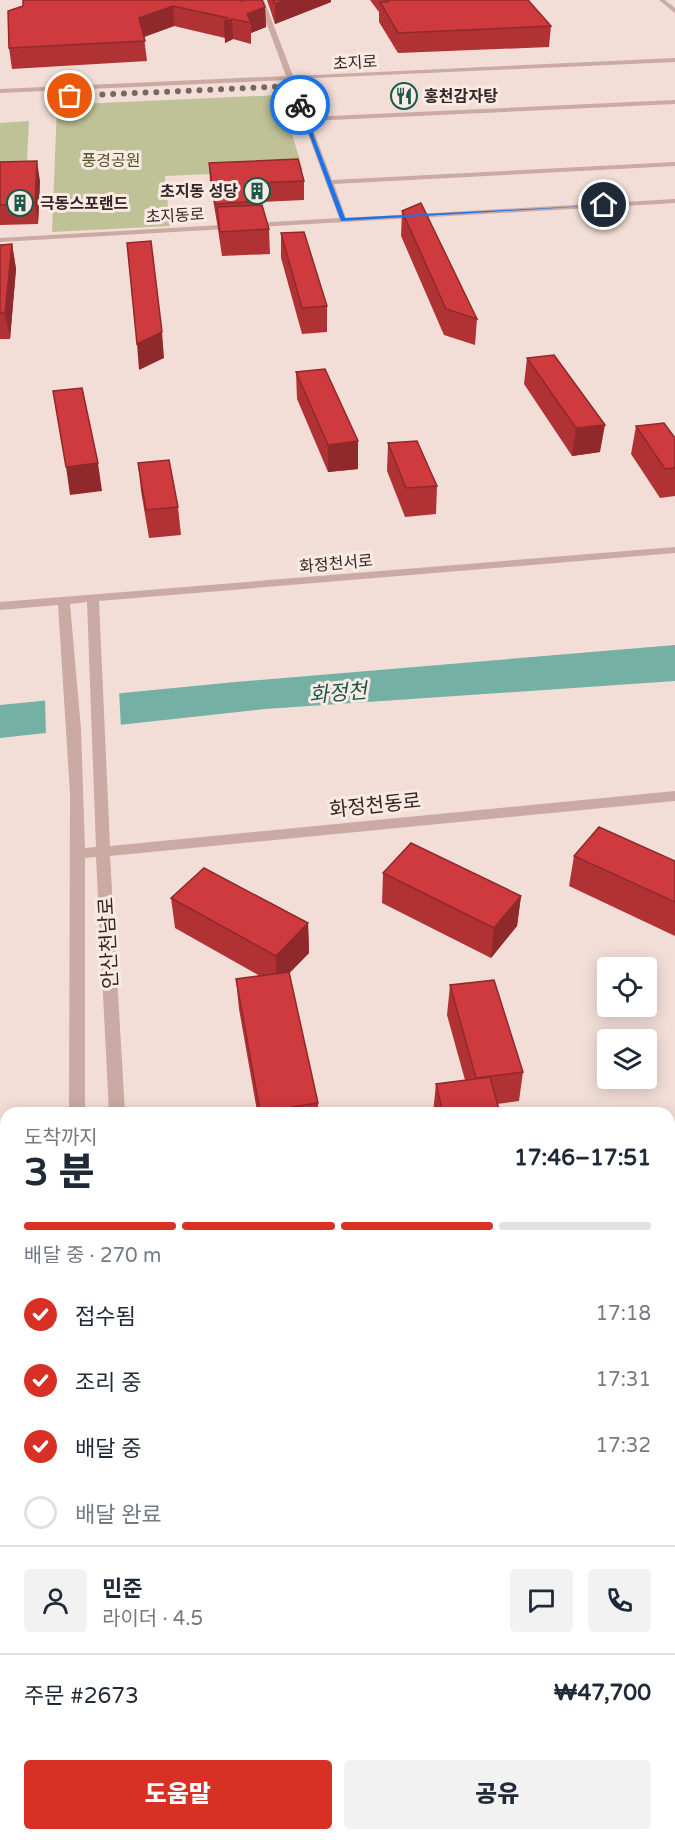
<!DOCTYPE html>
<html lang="ko">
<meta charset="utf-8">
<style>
:root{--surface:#fff;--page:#f2f2f3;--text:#1f2937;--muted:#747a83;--line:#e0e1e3;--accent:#d93025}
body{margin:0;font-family:"Varela Round","Noto Sans KR",sans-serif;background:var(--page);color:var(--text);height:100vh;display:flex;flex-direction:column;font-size:22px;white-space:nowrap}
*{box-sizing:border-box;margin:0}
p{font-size:20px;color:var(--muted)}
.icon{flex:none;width:33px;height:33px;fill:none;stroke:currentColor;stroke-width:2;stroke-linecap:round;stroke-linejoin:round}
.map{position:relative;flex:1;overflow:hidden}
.drawer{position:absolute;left:0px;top:1107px;width:675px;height:734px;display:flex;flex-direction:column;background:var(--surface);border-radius:18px 18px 0 0;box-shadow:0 3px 15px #0003}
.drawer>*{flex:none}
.buttons{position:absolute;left:597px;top:957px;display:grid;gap:12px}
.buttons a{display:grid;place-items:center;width:60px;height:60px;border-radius:6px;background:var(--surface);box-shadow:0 3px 15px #0003;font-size:30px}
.pin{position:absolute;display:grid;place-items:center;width:51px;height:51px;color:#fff;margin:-26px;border:3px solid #fff;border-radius:50%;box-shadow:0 2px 6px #0007}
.courier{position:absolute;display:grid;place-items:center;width:60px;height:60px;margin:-30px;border:4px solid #1a73e8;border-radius:50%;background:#fff;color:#222;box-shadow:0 2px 8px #0007}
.summary em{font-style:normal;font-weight:800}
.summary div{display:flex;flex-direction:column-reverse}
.summary{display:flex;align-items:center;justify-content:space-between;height:102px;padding:0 24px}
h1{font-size:39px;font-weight:800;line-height:45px}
.bar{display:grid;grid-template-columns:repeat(4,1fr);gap:9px 6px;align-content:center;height:72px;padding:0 24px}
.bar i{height:8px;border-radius:4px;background:var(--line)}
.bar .on{background:var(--accent)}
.bar p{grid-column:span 4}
.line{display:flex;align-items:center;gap:15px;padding:0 24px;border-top:2px solid var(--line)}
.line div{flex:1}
.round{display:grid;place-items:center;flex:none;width:63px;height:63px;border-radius:6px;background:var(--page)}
ol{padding:0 24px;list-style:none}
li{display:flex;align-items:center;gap:18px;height:66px}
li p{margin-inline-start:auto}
li .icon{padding:6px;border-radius:50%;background:var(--accent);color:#fff;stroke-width:4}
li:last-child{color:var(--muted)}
li i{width:33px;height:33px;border:3px solid var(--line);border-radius:50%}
.action{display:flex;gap:12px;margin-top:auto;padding:12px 24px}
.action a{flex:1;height:69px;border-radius:6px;background:var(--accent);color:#fff;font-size:24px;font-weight:800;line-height:69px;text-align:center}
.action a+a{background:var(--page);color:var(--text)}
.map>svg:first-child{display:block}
.green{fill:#bfc297}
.water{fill:#74b1a4}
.pier{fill:#f3ded7}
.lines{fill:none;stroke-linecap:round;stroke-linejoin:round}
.minor{fill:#cbaaa3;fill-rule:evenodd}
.wall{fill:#b13234}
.shaded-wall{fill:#90292b}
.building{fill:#ce3a3d;stroke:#90292b;stroke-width:1.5}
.route{fill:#1a73e8}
.done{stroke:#786663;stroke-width:6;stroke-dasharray:0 10.8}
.labels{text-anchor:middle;stroke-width:6;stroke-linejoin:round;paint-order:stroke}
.far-street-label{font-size:16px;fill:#352625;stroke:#faeae4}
.far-poi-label{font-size:16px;font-weight:bold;fill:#352625;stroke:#faeae4;text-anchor:start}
.far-park-label{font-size:16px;fill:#515528;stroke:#faeae4}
.street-label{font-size:20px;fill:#352625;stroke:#faeae4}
.water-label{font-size:21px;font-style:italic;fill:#18594c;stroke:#faeae4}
</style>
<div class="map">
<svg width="675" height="1840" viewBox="0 0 675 1840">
<rect width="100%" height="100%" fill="#f3ded7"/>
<g class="green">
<path d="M280,95L303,170L165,176L170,226L52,232L57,105Z"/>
<path d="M29,121L26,180L0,181V123Z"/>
</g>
<path class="water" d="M675,645V681L265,709L0,738V705L235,682Z"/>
<path class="pier" d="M119,690L121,728L46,736L45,698Z"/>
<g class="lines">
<g class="minor">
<path d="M258,0H264L293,76L675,58V62L294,79L308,117L675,100V104L310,121L332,180L675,162V166L334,184L346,218L675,199V203L0,242V238L339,218L288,80L0,93V89L286,76Z"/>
<path d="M659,0H665L675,8V13Z"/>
<path d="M675,547V553L99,601L110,846L675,791V801L110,856L125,1113H109L96,857L85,858V1113H69L70,793L58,605L0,610V602ZM87,602L96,847L85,848L81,729L70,604Z"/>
<rect x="78" y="1834" width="24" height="6"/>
<path d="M144,1834H168L169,1840H145Z"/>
</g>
</g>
<g class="wall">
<path d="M267,0H331V2L275,24Z"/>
<path d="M370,0H528L551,26L549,47L398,53L379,22V12Z"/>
<path d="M242,1L265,7L266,27L251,33V44L233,39L225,43V38L174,26L144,37L147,61L12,69L9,48L23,6Z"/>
<path d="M0,162L40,181L38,224L0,225Z"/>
<path d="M209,163L304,181V200L260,202V205L269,229L270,254L222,256L217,223L210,182Z"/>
<path d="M402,211L477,319L475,345L444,335L401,236Z"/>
<path d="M281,233L327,306V332L302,334L281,258Z"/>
<path d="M12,244L16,269L10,339H0V245Z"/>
<path d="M527,358L600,452L572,456L524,384Z"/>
<path d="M296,372L358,469L328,472L297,399Z"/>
<path d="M636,426L675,438V496L660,498L631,454Z"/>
<path d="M388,443L437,486L436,514L405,517L387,471Z"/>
<path d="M138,463L178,507L181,535L149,538L141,491Z"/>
<path d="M574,856L675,861V936L569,886Z"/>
<path d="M383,873L521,896L517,926L491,958L382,903Z"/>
<path d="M171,898L308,923L309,953L289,973L318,1103V1113H246L257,1111L239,1009L236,979L260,976L175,928Z"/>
<path d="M450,985L523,1072L519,1101L497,1104L500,1113H433L436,1084L465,1080L447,1015Z"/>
<path d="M675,1238V1320L669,1321V1239Z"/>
<path d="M638,1834H669L675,1840H639Z"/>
</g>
<g class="shaded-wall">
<path d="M285,0H331V2L275,24V4Z"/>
<path d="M173,6L174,26L141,38L139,18Z"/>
<path d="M265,7L266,27L251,33V23L247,14Z"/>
<path d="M232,19L233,39L225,43L224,22Z"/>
<path d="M37,161L40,181L38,224L35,203Z"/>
<path d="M12,244L16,269L10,339L5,313Z"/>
<path d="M162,332L164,358L139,370L137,344Z"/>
<path d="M605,425L600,452L572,456L576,428Z"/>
<path d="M358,441V469L328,472V445Z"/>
<path d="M98,463L102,491L70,495L66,467Z"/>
<path d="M521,896L517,926L491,958L494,928Z"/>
<path d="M308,923L309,953L277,986L276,956Z"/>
</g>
<g class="building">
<path d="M23,0H242V1L243,0H262L265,7L247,14L251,23L232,19L224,22L228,18L173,6L139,18L145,41L9,48L8,11L23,6Z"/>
<path d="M273,0H285L275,4Z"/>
<path d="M386,0H528L551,26L398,33L380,2H388Z"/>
<path d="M298,159L304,181L254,183L260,201L215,204L209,163Z"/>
<path d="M37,161L35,203L0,205V162Z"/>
<path d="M421,203L477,319L446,309L402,211Z"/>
<path d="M262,205L269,229L220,232L217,207Z"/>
<path d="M304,232L327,306L302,308L281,233Z"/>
<path d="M151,241L162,332L137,344L127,243Z"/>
<path d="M12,244L5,313H0V245Z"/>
<path d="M554,355L605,425L576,428L527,358Z"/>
<path d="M325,369L358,441L328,445L296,372Z"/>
<path d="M82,388L98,463L66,467L53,391Z"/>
<path d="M664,423L675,438V468L665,469L636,426Z"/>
<path d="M417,441L437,486L406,488L388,443Z"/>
<path d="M169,460L178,507L146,510L138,463Z"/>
<path d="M599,827L675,861V902L574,856Z"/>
<path d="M411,843L521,896L494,928L383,873Z"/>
<path d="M204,868L308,923L276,956L171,898Z"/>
<path d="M289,972L318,1103L292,1107L293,1113H246L260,1111L236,979Z"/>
<path d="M494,980L523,1072L476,1078L450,985Z"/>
<path d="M490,1077L500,1113H443L436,1084Z"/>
<path d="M675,1238V1295L669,1296V1239Z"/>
<path d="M675,1802V1840H655L653,1834H669V1803Z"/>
<path d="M234,1834H325L326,1840H234Z"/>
</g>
<path class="route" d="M298,104L302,105L345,218L606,205L341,221Z"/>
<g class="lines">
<path class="done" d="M70,96L293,86L300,105"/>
</g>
<defs>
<symbol id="restaurant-ring" viewBox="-11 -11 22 22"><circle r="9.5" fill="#faeae4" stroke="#18594c" stroke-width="1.5"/><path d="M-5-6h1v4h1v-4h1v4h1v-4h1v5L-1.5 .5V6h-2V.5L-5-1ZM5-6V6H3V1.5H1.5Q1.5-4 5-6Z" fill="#18594c"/></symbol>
<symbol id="building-ring" viewBox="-11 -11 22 22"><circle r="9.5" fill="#faeae4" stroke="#18594c" stroke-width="1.5"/><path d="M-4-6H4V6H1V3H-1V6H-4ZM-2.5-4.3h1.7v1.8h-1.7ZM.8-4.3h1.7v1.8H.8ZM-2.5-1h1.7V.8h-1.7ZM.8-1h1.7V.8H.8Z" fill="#18594c"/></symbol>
</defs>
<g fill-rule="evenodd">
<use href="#restaurant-ring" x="389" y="81" width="30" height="30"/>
<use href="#building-ring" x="242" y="176" width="30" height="30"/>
<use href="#building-ring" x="5" y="188" width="30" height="30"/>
</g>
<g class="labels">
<g class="far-street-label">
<text transform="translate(355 62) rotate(-3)" y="6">초지로</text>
<text transform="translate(175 215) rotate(-3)" y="6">초지동로</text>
<text transform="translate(336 563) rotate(-5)" y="6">화정천서로</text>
</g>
<g class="far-poi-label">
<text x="424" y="102">홍천감자탕</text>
<text x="238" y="197" text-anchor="end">초지동 성당</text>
<text x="40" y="209">극동스포랜드</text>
</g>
<g class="far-park-label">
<text x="111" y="166">풍경공원</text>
</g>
<g class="street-label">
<text transform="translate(375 805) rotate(-6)" y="7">화정천동로</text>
<text transform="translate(108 943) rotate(-93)" y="7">안산천남로</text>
</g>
<g class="water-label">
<text transform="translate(338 693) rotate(-5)" y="7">화정천</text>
</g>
</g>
</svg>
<div class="buttons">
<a><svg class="icon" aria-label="locate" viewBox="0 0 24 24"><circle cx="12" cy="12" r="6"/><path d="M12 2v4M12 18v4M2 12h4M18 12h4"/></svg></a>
<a><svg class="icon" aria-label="layers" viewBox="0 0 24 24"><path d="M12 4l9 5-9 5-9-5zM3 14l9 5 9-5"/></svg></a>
</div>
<div class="pin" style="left:70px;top:96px;background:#ea580c"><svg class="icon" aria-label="bag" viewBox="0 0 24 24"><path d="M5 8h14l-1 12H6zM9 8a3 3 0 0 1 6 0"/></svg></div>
<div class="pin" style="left:604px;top:205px;background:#1f2937"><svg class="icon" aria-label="home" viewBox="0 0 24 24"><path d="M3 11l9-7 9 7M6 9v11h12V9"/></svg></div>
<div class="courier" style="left:300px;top:105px"><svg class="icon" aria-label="bike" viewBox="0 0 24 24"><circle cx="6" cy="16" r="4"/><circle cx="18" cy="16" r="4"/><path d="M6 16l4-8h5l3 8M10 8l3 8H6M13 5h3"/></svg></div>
<section class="drawer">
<div class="summary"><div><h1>3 분</h1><p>도착까지</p></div><em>17:46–17:51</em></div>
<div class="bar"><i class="on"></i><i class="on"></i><i class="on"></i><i></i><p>배달 중 · 270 m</p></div>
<ol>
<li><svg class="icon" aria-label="check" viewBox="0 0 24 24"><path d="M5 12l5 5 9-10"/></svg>접수됨<p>17:18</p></li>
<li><svg class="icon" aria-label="check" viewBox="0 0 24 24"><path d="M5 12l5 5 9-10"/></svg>조리 중<p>17:31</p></li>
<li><svg class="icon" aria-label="check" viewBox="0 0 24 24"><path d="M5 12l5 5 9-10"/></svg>배달 중<p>17:32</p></li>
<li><i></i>배달 완료</li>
</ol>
<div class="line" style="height:108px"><a class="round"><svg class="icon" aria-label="person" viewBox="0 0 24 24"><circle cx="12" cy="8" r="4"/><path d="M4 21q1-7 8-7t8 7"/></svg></a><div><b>민준</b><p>라이더 · 4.5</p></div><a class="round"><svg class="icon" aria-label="chat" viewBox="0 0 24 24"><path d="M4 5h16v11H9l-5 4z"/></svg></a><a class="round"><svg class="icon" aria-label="phone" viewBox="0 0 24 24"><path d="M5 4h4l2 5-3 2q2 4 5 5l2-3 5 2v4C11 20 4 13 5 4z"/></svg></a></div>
<div class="line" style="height:78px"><div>주문 #2673</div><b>₩47,700</b></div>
<div class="action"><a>도움말</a><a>공유</a></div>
</section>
</div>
